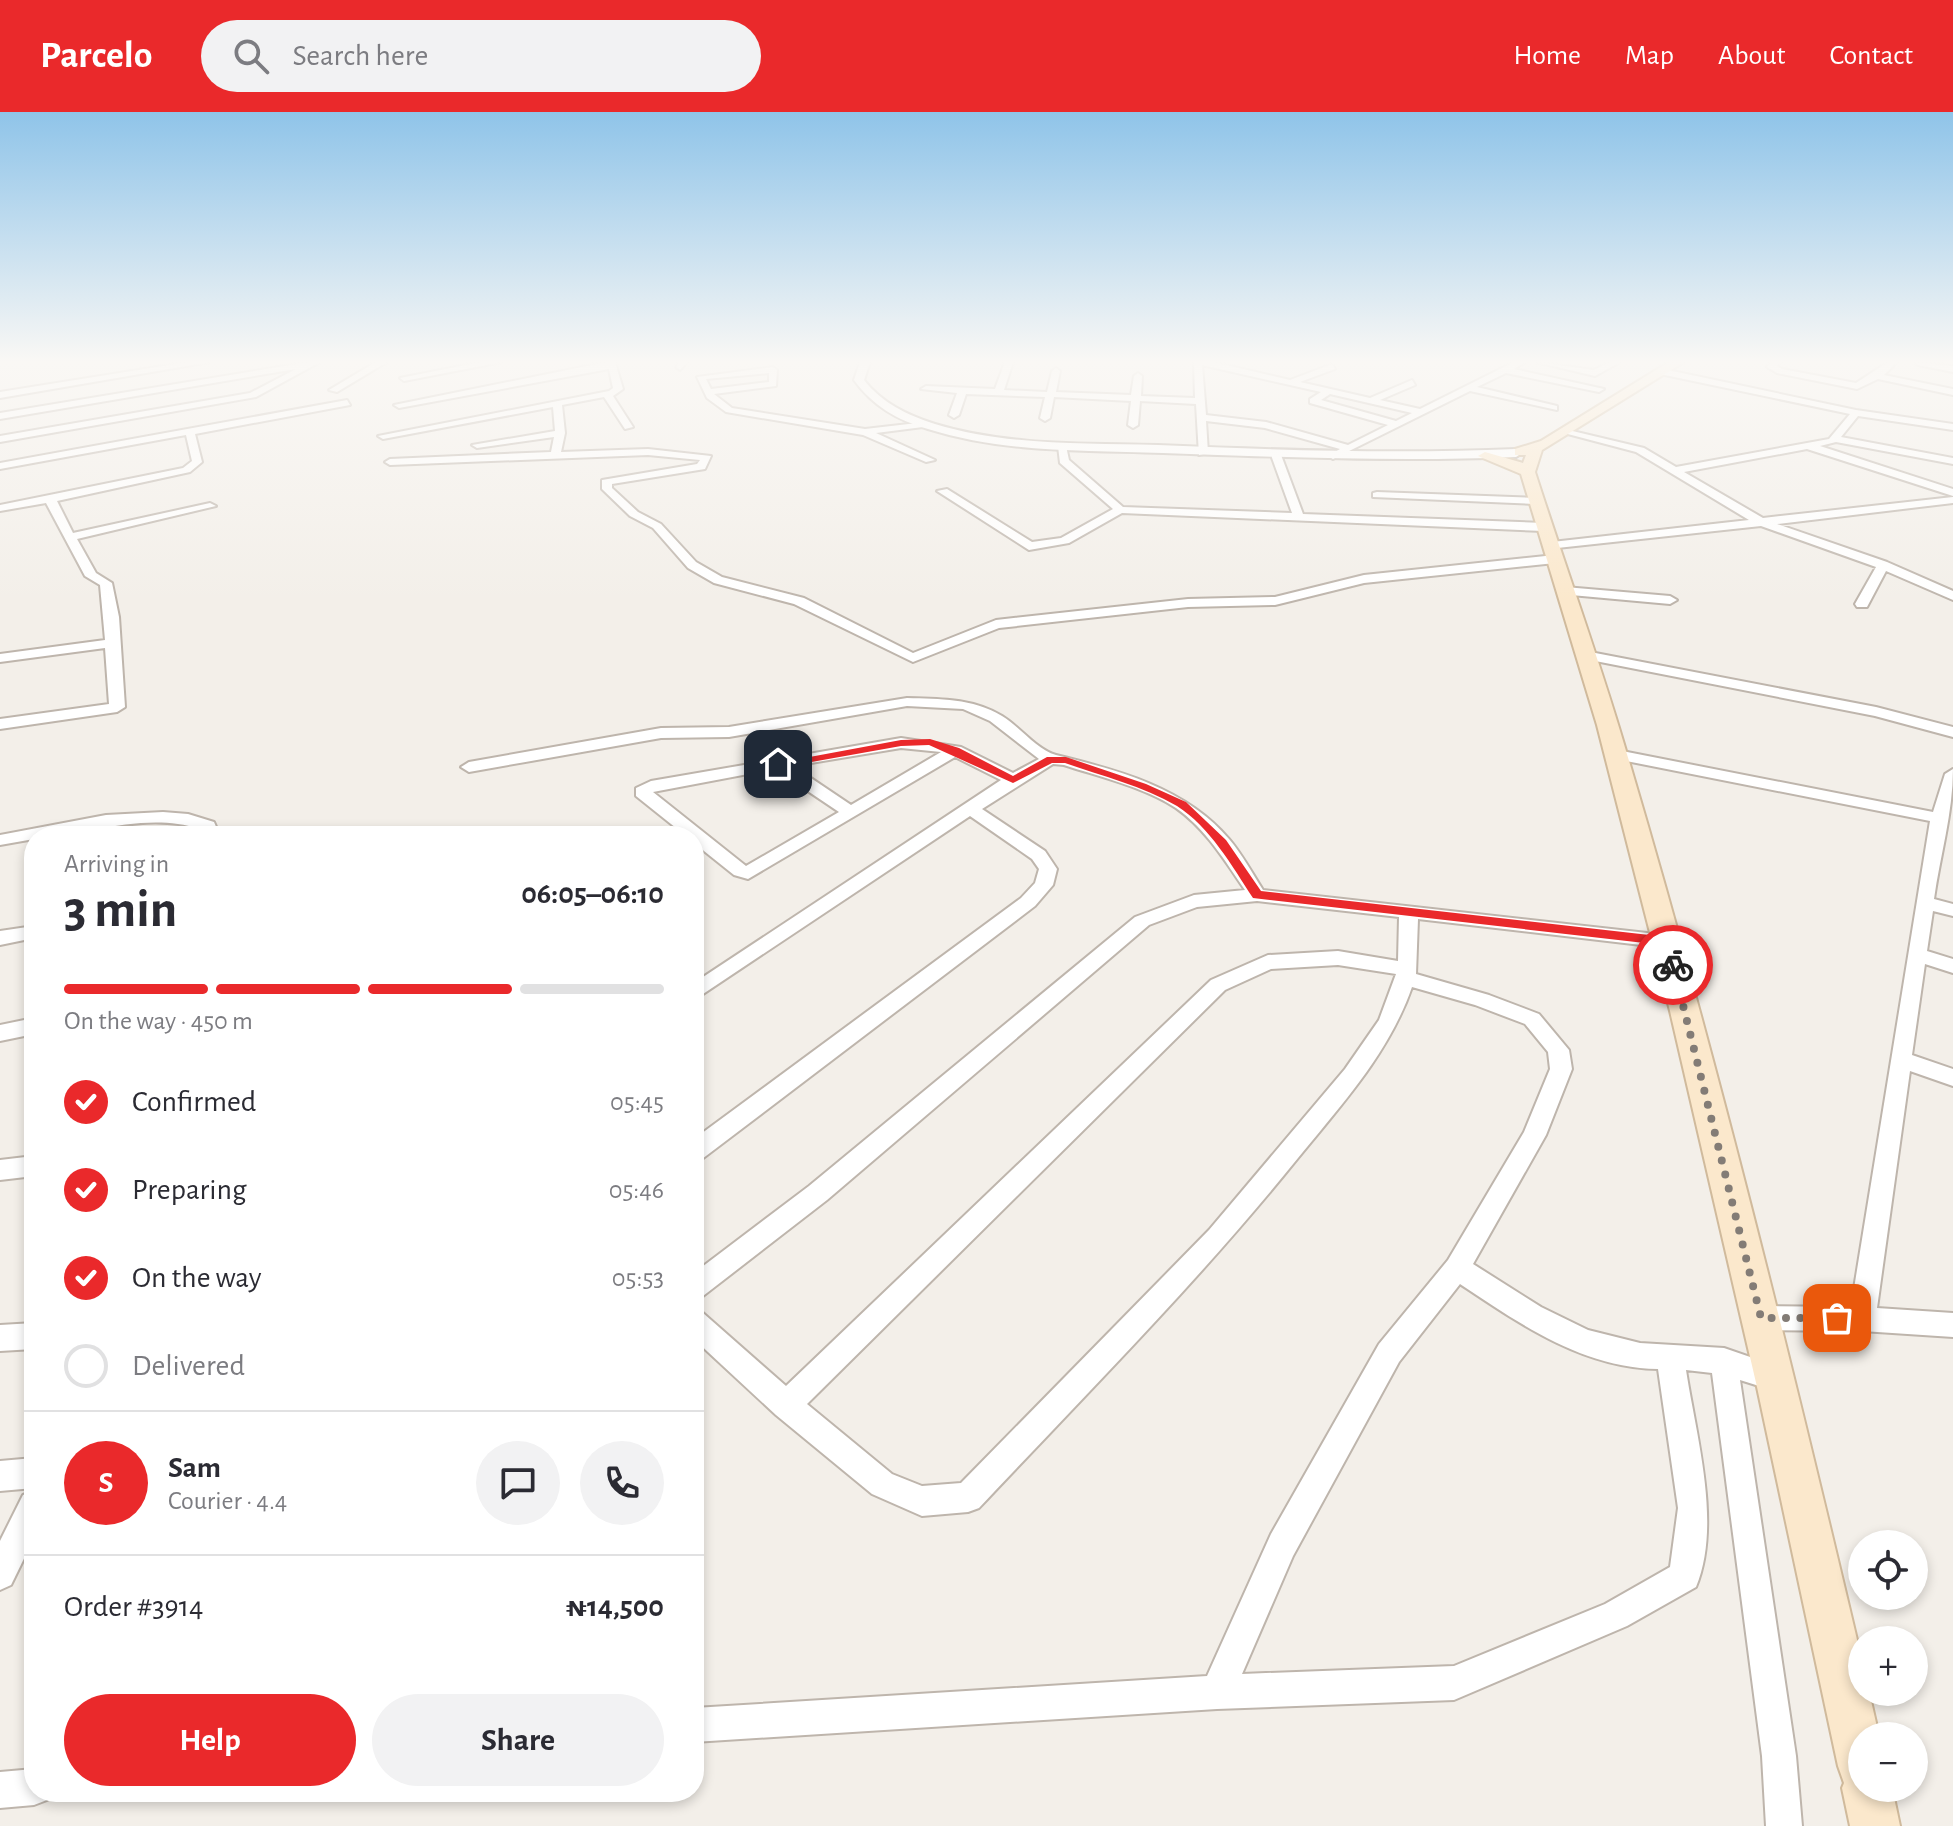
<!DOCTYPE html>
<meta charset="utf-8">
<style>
:root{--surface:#fff;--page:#f2f2f3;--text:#2b2b33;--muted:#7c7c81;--line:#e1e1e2;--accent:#ea292b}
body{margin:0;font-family:"Alegreya Sans",sans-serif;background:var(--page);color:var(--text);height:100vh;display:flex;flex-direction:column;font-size:30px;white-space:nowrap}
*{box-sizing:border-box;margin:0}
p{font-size:26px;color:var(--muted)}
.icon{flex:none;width:44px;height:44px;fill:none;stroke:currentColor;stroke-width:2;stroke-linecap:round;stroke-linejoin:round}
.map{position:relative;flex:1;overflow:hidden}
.details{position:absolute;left:24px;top:714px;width:680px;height:976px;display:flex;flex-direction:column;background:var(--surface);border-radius:32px;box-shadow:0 4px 12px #0003}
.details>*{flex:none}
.buttons{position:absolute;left:1848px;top:1418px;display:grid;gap:16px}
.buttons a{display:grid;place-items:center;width:80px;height:80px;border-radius:50%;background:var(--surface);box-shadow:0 4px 12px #0003;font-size:40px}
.pin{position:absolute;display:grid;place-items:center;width:68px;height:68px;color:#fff;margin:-34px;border-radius:16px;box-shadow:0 4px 12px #0006}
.courier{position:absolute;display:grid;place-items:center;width:80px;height:80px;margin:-40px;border:6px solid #ea292b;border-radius:50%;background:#fff;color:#222;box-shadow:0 2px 10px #0007}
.head em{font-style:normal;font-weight:700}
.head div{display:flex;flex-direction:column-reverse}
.head{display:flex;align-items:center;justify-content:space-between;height:136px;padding:0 40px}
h1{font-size:52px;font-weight:700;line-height:60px}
.bar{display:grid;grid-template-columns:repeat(4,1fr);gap:12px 8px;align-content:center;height:96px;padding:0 40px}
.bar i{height:10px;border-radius:6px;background:var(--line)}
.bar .active{background:var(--accent)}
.bar p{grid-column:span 4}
.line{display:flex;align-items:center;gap:20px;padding:0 40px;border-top:2px solid var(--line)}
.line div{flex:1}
.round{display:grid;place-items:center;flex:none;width:84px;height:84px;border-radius:42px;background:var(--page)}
ol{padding:0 40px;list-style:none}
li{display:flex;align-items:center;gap:24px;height:88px}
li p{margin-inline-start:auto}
li .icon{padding:8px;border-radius:50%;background:var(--accent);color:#fff;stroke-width:4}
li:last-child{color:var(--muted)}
li i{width:44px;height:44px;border:4px solid var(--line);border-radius:50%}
.primary-button{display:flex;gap:16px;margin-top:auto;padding:16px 40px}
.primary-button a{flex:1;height:92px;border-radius:48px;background:var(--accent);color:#fff;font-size:32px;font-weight:700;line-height:92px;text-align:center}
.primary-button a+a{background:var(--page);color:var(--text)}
header{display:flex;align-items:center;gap:48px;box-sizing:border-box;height:112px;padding:0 40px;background:var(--accent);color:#fff}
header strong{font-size:38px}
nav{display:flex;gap:44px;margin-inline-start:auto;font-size:28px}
.search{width:560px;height:72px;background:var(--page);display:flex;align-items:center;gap:20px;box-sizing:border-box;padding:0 28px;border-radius:44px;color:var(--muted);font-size:30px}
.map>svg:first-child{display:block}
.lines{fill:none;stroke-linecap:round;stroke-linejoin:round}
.minor-casing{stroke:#beb5ac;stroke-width:4}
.tertiary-casing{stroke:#beb5ac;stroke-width:4}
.secondary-casing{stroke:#d0ba9c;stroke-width:4}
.minor{fill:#fff;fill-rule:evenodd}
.tertiary{fill:#fff;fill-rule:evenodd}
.secondary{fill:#fbe8cc;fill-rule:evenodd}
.route{fill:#ea292b}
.done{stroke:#837c76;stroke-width:8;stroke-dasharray:0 14.4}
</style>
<header>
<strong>Parcelo</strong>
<div class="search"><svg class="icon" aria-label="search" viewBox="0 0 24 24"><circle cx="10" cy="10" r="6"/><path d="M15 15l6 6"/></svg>Search here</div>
<nav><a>Home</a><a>Map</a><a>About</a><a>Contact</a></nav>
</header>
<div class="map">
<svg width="1953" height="1714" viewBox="0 0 1953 1714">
<rect width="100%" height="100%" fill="#f3efe9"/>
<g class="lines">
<defs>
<g id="minor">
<path d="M188,250H210L0,286V280Z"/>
<path d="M309,250H320L256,285L0,330V324L250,281L296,257L0,307V301Z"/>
<path d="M376,250H387L337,280L329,278Z"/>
<path d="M481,250H502L404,269L400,266Z"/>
<path d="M607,250H615L623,277L613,284L633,315L625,317L604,285L562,293L565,321L561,340L648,337L711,344L705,357L612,372V376L638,400L661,412L696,450L722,465L804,486L913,541L996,508L1188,487L1275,485L1364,463L1555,443L1561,447L1555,451L1364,471L1275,493L1188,495L999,516L913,550L794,492L714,471L688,456L653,416L630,404L602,377V368L697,352L700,348L648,343L390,353L385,350L390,347L551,340L554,325L477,336L472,333L555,319L553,295L383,327L378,324L609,279L613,276L609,257L399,296L394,293Z"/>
<path d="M679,250H687L680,258L676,255Z"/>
<path d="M1005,250H1013L1004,278L1047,280L1052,259L1056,256L1060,259L1056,280L1131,283L1134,264L1138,261L1142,264L1141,284L1195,286L1194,250H1213L1290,268L1332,252L1335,257L1300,270L1370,286L1412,268L1415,273L1380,288L1420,297L1514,250H1525L1514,257L1604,277L1599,280L1506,261L1477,275L1557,294V298L1470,279L1333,347L1328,344L1340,337L1265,316L1206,309L1208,341L1199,343L1196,292L1140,289L1138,313L1133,316L1128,313L1131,289L1054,285L1050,306L1045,309L1040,306L1045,285L966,282L959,303L954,306L949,303L957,281L921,277L926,274L995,277ZM1202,253L1321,280L1310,287V291L1388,313L1348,333L1266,310L1206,303ZM1330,282L1412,301L1396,309L1321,288Z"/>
<path d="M1536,250L1594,258L1609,250H1620L1595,264Z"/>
<path d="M1771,250H1781L1777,254L1782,257L1856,271L1888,250H1897L1884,263L1953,277V283L1878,267L1857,277L1777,261L1767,255Z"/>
<path d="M1914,250L1953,254V260L1918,253Z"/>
<path d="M773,255L777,258L776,274L714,282L732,296L865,317L926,310L923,315L876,321L935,348L926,350L863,323L726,300L707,286L697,265ZM769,261V270L711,277L706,267Z"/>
<path d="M1663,257L1856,298L1953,312V318L1858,304L1841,325L1953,346V352L1836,330L1820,334L1953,377V384L1807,337L1684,360L1763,406L1953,385V391L1777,412L1887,450L1953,479V488L1886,459L1867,495H1857L1855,492L1876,455L1761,414L1548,437V431L1552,430L1749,408L1636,340L1564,321V317L1644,336L1676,355L1829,327L1850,302L1660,262Z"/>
<path d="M347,288L350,293L195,322L202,350L190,360L57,389L73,421L210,391L216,394L77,427L96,461L112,471L119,505L125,595L117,600L0,617V607L109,592L105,536L0,550V542L105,528L100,473L85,464L46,391L0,399V393L183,356L192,349L186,323L0,357V351Z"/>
<path d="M1058,334H1066L1069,348L1123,395L1292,401L1271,343L1276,340L1281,343L1303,402L1544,411L1550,415L1544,419L1122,401L1069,431L1029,438L937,379L947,377L1032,430L1061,426L1113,397L1060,351Z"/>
<path d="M1377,380L1536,386L1542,389L1536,392L1373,385V381Z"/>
<path d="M1565,475L1670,484L1677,488L1670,492L1560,482V476Z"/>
<path d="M1585,539L1876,595L1953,615V625L1875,604L1580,546L1578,543Z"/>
<path d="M907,586C940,587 972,586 1002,604C1019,614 1037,638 1056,643C1118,658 1186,676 1229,727C1242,742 1252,761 1263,778L1674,824L1677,829L1667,836L1418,807L1416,862L1489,883L1539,902L1569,938L1572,957L1546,1023L1473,1152L1541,1195L1588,1218L1640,1231L1724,1236L1785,1257L1789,1266L1785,1275L1775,1279L1740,1268L1796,1644L1802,1714H1766L1762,1644L1712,1261L1686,1258C1696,1324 1722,1412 1696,1475L1627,1514L1454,1588L1217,1597L694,1630V1596L1207,1564L1271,1422L1379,1232L1448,1148L1524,1020L1550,957L1548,940L1525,912L1475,893L1412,875C1389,941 1342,992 1298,1046C1199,1169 1087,1281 979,1396L968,1400L922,1404L872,1382L776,1303L694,1227V1198L703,1201L786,1274L1211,868L1268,843L1338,839L1398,849L1399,805L1257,789L1197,795L1149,813L827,1088L703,1184L694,1188V1161L809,1074L1135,805L1194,783L1245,778C1225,749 1206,717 1176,696C1144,675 1100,665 1064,653L1053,652L982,697L1045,739L1057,757L1053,773L1035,794L702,1047L694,1050V1027L1021,786L1035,771L1039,757L1032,747L970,704L694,888V871L1001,668L955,645L748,767L734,763L694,731V724H686L636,684V676L651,669L901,626L961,635L1013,661L1039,647L990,609L963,597L907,594L729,625L661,626L469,660L461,655L469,650L661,616L729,615ZM901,636L941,640L851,693L793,654ZM775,657L839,700L746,754L653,680ZM1338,853L1396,862L1379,908L1345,957L1209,1118L961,1371L922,1374L892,1362L807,1292L1225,878L1271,857ZM1460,1172C1520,1212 1583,1256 1658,1257L1678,1396L1670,1455L1605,1492L1454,1554L1242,1562L1293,1444L1399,1250Z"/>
<path d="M1617,638L1933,700L1945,662L1953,657C1953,701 1940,744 1934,787L1953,792V804L1933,799L1927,839L1953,847V861L1925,852L1912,943L1953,957V974L1910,959L1877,1196L1953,1201V1225L1862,1219L1761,1218L1752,1215L1748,1206L1752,1197L1761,1194L1851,1195L1930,709L1611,646V640Z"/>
<path d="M163,700L188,702L214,710L220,724H202L200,717C144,699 90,724 34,724V727L0,733V723L106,703Z"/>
<path d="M34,814V826L0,833V819Z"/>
<path d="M34,906V922L0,929V913Z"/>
<path d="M34,1044V1064L0,1068V1048Z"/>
<path d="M34,1211V1237L0,1239V1213Z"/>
<path d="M34,1346V1376L0,1379V1349Z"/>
<path d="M34,1379V1426L11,1473L0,1478V1429L23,1383Z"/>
<path d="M34,1657V1680H50L47,1688L34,1693L0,1696V1660Z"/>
</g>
<path id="tertiary" d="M860,250H870L864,268C882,291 907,303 935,312C1007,334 1084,331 1158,333C1278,338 1396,342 1516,337L1522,341L1516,345C1398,350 1281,345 1163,341C1084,338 1004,341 928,317C897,308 873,294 854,268Z"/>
<path id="secondary" d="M1669,250H1684L1542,338L1535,360C1566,457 1601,552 1629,649C1717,946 1791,1248 1862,1549V1580H1869L1879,1624H1862V1676H1892L1900,1714H1850L1842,1676L1844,1671L1838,1654L1757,1275L1670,899L1597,613L1521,362L1478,344L1485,340L1523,351L1526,343H1515V337L1541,329Z"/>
</defs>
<use href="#minor" class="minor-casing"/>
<use href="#tertiary" class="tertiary-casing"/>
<use href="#secondary" class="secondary-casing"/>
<use href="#minor" class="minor"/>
<use href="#tertiary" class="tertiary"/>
<use href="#secondary" class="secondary"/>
</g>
<linearGradient id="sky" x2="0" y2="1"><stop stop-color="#8fc4e9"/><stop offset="0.51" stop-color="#faf8f5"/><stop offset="1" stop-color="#faf8f5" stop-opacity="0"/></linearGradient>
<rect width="1953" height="490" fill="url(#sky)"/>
<path class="route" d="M930,627L959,636L1013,664L1047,645H1066L1146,672L1186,690L1226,728L1261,779L1667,825L1673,829L1679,853L1668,856L1662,833L1253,786C1232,754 1210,715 1177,694C1143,674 1102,664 1065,651H1052L1013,671L929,633L901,634L778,656L772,652L901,628Z"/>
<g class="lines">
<path class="done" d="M1673,853L1761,1206H1837"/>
</g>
</svg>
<div class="buttons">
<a><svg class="icon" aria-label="locate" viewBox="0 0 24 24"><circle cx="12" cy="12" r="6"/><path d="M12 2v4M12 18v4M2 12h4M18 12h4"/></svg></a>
<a>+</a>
<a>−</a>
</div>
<div class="pin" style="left:1837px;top:1206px;background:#ea580c"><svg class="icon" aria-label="bag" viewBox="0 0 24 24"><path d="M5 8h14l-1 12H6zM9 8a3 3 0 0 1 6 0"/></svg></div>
<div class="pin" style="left:778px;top:652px;background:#1f2937"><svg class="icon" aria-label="home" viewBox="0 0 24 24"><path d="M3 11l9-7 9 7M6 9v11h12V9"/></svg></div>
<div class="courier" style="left:1673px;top:853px"><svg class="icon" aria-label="bike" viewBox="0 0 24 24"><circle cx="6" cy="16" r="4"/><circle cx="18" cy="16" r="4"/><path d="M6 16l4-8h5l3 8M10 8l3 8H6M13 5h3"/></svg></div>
<section class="details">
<div class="head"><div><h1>3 min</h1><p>Arriving in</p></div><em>06:05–06:10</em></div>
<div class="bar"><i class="active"></i><i class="active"></i><i class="active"></i><i></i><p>On the way · 450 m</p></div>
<ol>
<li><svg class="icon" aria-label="check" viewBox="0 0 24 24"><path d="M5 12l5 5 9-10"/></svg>Confirmed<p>05:45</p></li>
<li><svg class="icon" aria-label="check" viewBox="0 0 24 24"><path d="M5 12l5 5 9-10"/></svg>Preparing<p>05:46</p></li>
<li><svg class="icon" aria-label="check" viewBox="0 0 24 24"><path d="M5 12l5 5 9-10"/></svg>On the way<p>05:53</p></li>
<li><i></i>Delivered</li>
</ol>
<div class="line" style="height:144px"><b class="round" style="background:var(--accent);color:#fff">S</b><div><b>Sam</b><p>Courier · 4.4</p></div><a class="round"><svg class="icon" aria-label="chat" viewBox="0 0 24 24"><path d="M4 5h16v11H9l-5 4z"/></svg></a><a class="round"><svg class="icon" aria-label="phone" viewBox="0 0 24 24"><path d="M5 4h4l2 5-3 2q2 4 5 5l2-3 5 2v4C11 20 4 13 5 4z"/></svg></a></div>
<div class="line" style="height:104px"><div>Order #3914</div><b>₦14,500</b></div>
<div class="primary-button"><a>Help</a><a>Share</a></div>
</section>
</div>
